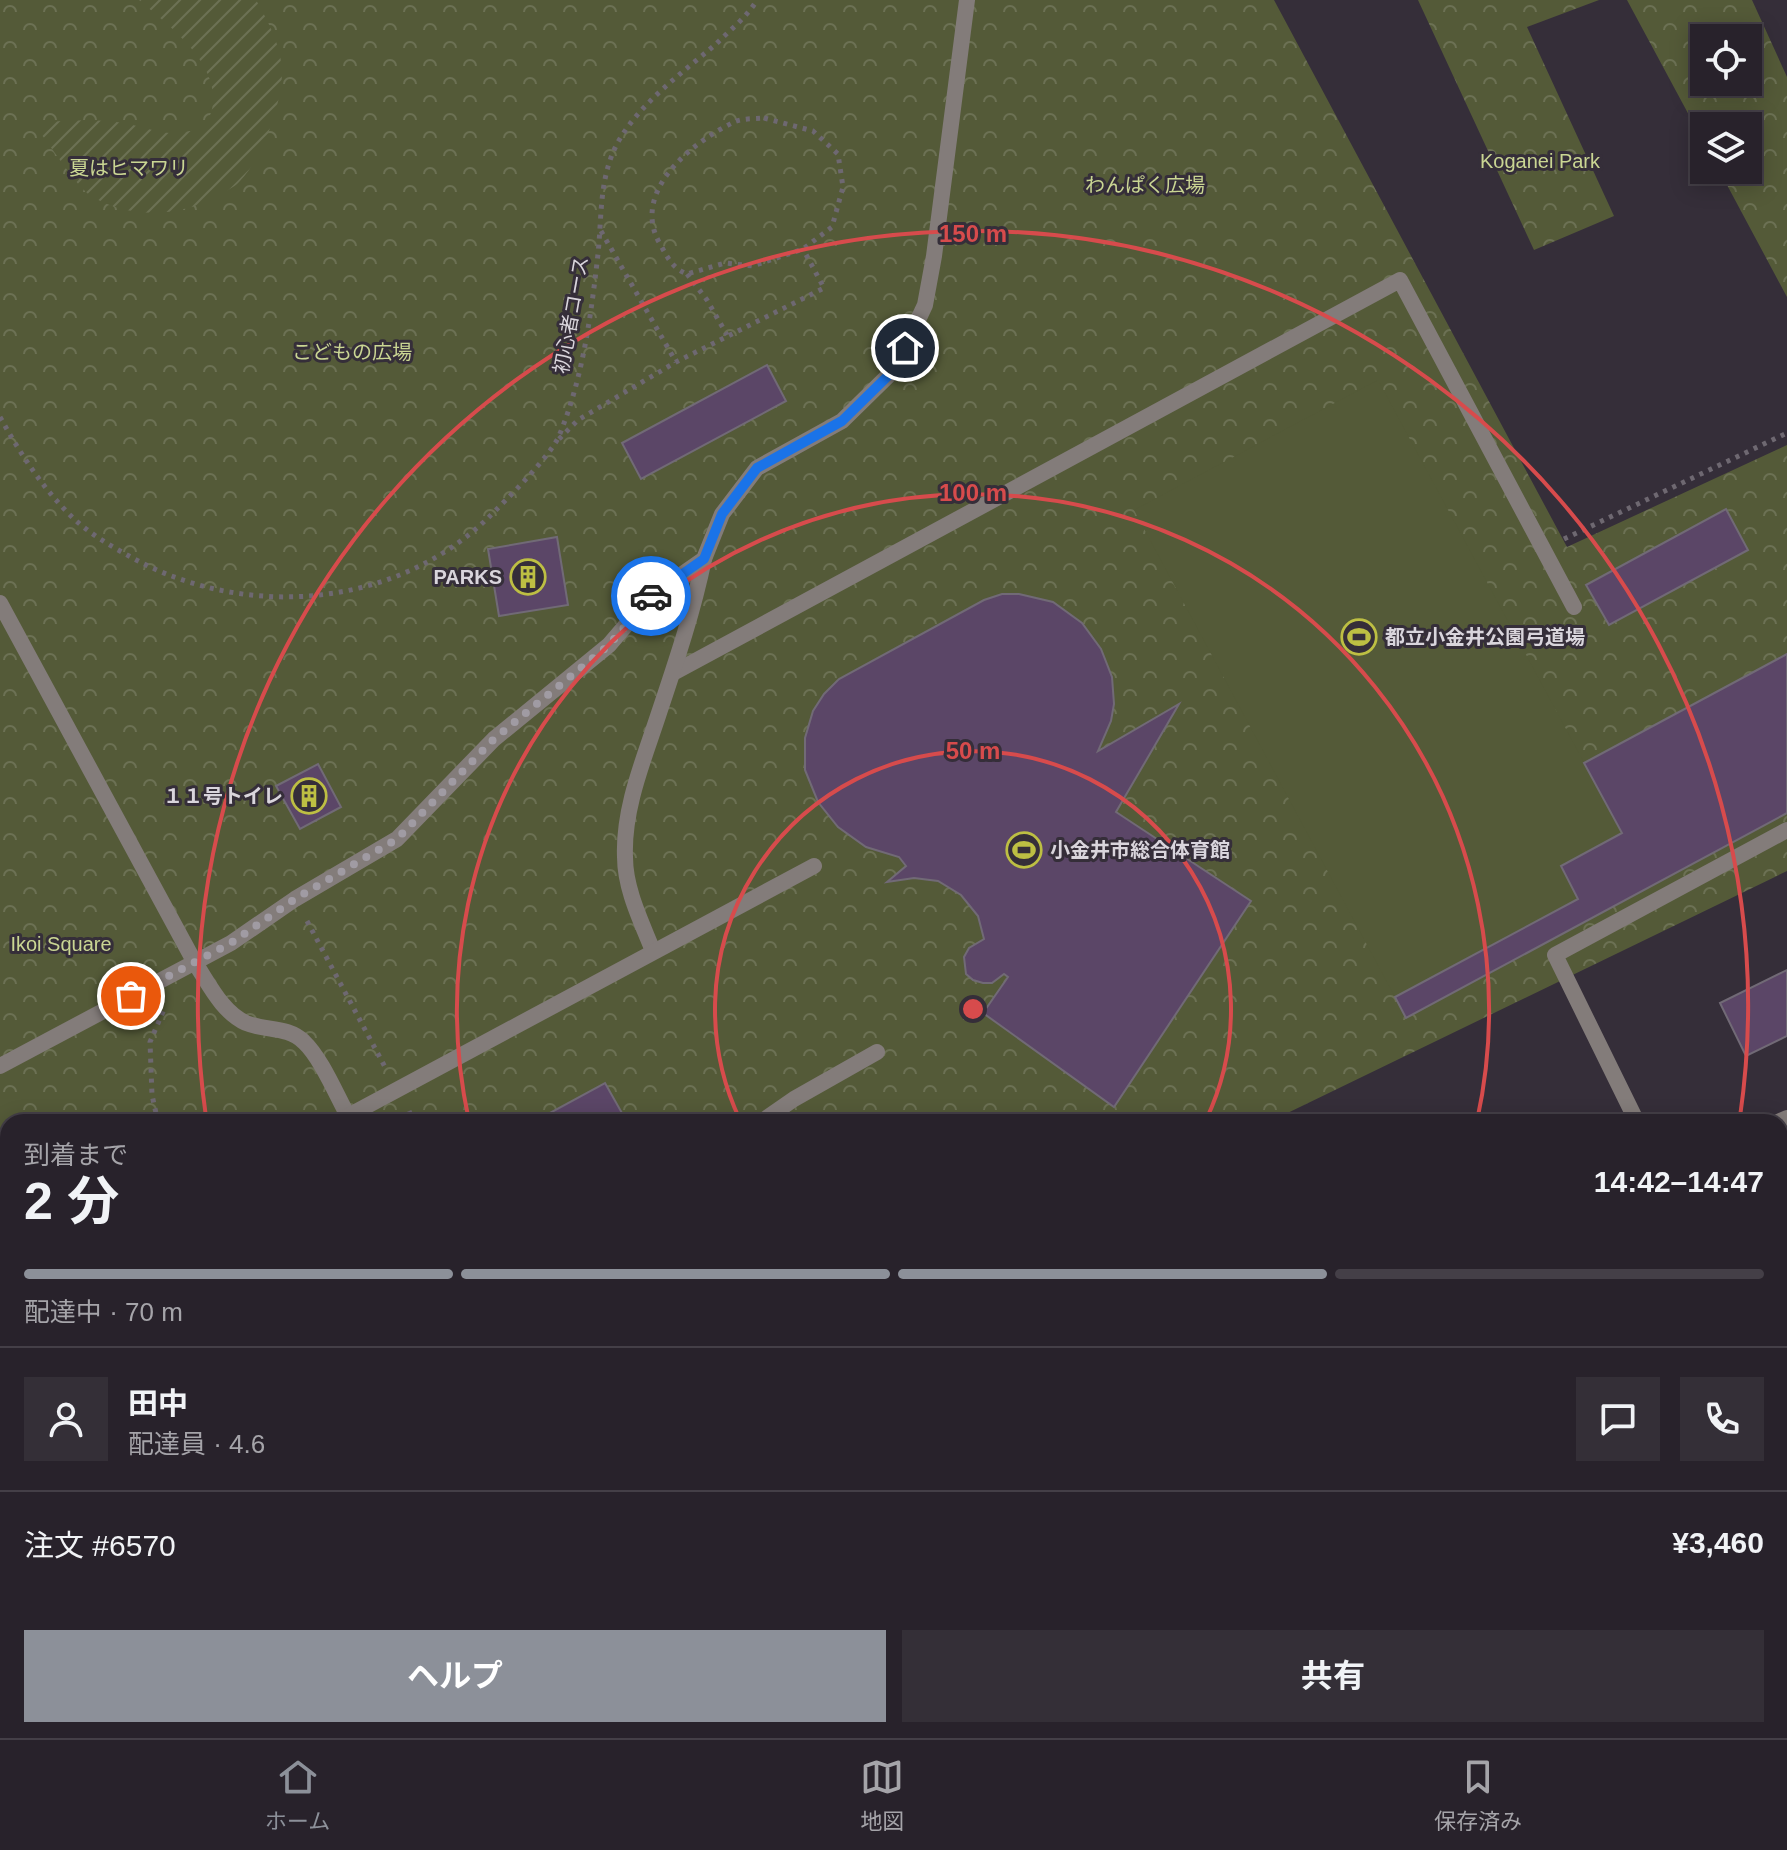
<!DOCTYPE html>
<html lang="ja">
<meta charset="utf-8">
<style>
:root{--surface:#28222b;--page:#342f37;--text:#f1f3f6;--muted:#a5a4a9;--line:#443f47;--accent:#8c9099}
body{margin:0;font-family:Arial,"Noto Sans JP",sans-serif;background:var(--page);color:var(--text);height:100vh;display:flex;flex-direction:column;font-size:30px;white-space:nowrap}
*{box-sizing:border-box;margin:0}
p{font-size:26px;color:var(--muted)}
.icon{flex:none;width:44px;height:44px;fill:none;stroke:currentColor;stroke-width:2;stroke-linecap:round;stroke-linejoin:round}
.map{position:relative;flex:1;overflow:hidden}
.details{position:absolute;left:0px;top:1114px;width:1788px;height:624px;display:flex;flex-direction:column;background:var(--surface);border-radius:24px 24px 0 0;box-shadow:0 4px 20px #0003,0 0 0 2px var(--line)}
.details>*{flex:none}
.fabs{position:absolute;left:1690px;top:24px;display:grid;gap:16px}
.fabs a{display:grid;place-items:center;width:72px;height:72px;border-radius:0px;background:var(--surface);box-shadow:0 4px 20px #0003,0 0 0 2px var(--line);font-size:40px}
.pin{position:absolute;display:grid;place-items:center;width:68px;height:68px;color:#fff;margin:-34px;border:4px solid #fff;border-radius:50%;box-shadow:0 2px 8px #0007}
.courier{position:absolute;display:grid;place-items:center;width:80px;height:80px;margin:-40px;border:6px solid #1a73e8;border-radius:50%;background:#fff;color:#222;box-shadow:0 2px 10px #0007}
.head em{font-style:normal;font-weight:700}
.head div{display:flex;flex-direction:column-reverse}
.head{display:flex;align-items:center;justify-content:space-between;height:136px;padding:0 24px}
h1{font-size:52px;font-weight:700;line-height:60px}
.bar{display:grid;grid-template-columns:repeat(4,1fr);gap:12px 8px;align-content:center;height:96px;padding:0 24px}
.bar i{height:10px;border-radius:6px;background:var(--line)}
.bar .active{background:var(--accent)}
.bar p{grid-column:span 4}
.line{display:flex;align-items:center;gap:20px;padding:0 24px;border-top:2px solid var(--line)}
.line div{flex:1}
.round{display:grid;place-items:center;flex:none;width:84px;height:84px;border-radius:0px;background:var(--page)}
.action{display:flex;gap:16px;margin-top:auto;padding:16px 24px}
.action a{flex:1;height:92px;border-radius:0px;background:var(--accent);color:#fff;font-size:32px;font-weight:700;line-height:92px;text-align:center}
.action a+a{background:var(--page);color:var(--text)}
.menu{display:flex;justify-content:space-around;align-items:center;height:112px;border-top:2px solid var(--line);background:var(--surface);font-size:22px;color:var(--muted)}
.menu a{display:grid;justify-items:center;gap:4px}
.menu .active{color:var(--accent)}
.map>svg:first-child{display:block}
.park{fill:url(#park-crowns);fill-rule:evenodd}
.garden{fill:url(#garden-furrows)}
.pitch{fill:#545a38}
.water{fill:#011821}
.building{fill:#5b4667;stroke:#716a76;stroke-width:2}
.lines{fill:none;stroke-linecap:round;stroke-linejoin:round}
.path{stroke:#6e6871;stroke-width:5;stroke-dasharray:4 6;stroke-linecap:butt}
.service{stroke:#837c7a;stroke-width:16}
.minor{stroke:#837c7a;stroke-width:16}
.primary{stroke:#d5c6c3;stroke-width:20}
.done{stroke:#a09ba3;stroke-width:8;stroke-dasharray:0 14.4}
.route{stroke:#1a73e8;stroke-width:10}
.ring{fill:none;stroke:#d74b4c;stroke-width:4}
.labels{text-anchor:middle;stroke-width:6;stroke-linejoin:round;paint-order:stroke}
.park-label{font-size:20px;fill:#cad693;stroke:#352e39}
.street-label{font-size:20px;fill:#d9d5dc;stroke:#352e39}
.poi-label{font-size:20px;font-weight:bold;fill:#d9d5dc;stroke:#352e39;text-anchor:end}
.centre{fill:#d74b4c;stroke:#352e39;stroke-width:4}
.ring-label{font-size:24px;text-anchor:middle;font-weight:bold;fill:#d74b4c;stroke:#352e39;stroke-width:6;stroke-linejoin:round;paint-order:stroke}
</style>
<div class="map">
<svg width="1787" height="1738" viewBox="0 0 1787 1738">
<defs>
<pattern id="park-crowns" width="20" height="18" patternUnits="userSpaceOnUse" patternTransform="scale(2)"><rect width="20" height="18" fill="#545a38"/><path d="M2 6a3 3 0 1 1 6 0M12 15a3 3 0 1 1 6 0" fill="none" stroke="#6c7154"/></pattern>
<pattern id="garden-furrows" width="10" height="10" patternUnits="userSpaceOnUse" patternTransform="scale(2)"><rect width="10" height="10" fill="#545a38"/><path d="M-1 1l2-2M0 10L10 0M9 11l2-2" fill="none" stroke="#6c7154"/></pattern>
</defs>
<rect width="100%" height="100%" fill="#352e39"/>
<g class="park">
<path d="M0,0H1274L1567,547L1787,445V871L1269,1122H8V1562L0,1547Z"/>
<path d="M1418,0H1599L1527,27L1614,216L1534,250Z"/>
<path d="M1627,0H1752L1787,77V297L1719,170H1748V126H1704V143ZM1704,38H1748V82H1704Z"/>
<path d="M282,1730H894L898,1738H286Z"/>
</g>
<path class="garden" d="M139,0H256C269,23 282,47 282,74C281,107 262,158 240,181C236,186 229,189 225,192C184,217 133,221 91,196C77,187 53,149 41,134L49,122C75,120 103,119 129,124C147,128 164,135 183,133C194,132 207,123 211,113C225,66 169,26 139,0Z"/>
<path class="pitch" d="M1378,380L1622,833L1561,865L1578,899L1395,997L1134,510Z"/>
<path class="water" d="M1647,1730H1720L1706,1738H1632Z"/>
<g class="building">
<path d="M767,365L786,401L641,479L622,443Z"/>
<path d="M1726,509L1748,550L1609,625L1586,585Z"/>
<path d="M557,537L568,605L499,616L488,549Z"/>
<path d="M1002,594H1019L1053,602L1082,623L1101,649L1112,677L1114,704L1111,721L1098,751L1179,704L1116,812L1251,901L1114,1107L983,1013L1008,977L1004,974L992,983H983L973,980L966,974L964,957L969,948L984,939L978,916L961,895L938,881L914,878L887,882L906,866L899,857L866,847L838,827L818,802L805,770V738L813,711L824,694L839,679L984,600Z"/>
<path d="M1787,654V813L1406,1018L1395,997L1578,899L1561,866L1622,833L1584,763Z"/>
<path d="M318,764L341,807L300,829L276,786Z"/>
<path d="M1787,970V1036L1746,1056L1720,1003Z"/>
<path d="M605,1083L627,1122H536L535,1121Z"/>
</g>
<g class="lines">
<g class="path">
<path d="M764,118L813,131L838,154L843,187L832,227L803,249L753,266L725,263L687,274C672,268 668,258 660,244C630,192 691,143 734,122C743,118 755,119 764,118Z"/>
<path d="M601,231L676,362"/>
<path d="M687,274L707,300L727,335"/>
<path d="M0,417C20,453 41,486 70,515C87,532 109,545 129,556C242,620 392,610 488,518C505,501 550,457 559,436C583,378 591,315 598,254C602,215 599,177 618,142C640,103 682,73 716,44C730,30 747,17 757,0"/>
<path d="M559,439L578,420L676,362L824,288L803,249"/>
<path d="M1564,539L1787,433"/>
<path d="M307,921L385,1067"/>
<path d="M409,1111L414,1122"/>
<path d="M158,1122L152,1095L150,1042L165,1007"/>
<path d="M0,1301L8,1296"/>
<path d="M0,1532L8,1528"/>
<path d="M1780,1635L1787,1631"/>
<path d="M732,1730L736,1738"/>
<path d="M1581,1738L1596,1730"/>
</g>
<g class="service">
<path d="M0,603L195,963C209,984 222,1012 246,1023C265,1031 288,1026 304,1042C321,1058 336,1094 348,1116"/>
<path d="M673,673L1400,280L1574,607"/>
<path d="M653,951C641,921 625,889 625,857C623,808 644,759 659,713C676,662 693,612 704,559"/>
<path d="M0,1066L231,943L295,899L397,839L494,739L609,645L651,596L704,559L722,514L757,468L842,421L895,369L925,305L934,256L967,0"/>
<path d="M337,1122L814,866"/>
<path d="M761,1122L794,1099L877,1052"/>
<path d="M1637,1122L1555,955L1787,830"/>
<path d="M590,1730L594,1738"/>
<path d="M623,1730L628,1738"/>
</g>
<g class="minor">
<path d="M1778,1122L1787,1118"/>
<path d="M1780,1396L1787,1409"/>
<path d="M1076,1730L1080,1738"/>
<path d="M1330,1730L1334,1738"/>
<path d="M1436,1730L1441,1738"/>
<path d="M500,1738L515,1730"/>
</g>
<g class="primary">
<path d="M1780,1599L1787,1596"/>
<path d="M1514,1738L1530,1730"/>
</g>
</g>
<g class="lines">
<path class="done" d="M131,996L231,943L295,899L397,839L494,739L609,645L651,596"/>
<path class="route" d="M651,596L704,559L722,514L757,468L842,421L895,369L905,348"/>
</g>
<g class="ring">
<path d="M740 1120A258 258 0 1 1 1206 1120"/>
<path d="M469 1121A516 516 0 1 1 1477 1121"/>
<path d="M206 1117A775 775 0 1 1 1740 1117"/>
</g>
<defs>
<symbol id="building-ring" viewBox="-11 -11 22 22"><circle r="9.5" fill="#352e39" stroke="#bdbf43" stroke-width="1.5"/><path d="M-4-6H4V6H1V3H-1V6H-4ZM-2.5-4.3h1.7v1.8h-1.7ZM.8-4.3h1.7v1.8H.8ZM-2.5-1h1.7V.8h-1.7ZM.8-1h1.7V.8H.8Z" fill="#bdbf43"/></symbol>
<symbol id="stadium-ring" viewBox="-11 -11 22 22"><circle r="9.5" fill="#352e39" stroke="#bdbf43" stroke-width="1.5"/><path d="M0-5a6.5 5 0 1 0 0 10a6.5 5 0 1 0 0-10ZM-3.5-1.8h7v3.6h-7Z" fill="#bdbf43"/></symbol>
</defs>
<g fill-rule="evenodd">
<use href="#building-ring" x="508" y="557" width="40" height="40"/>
<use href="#stadium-ring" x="1339" y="617" width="40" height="40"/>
<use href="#building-ring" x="289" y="776" width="40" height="40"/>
<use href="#stadium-ring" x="1004" y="830" width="40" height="40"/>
</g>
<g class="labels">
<g class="park-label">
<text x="1540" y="168">Koganei Park</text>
<text x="129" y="175">夏はヒマワリ</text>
<text x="1145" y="192">わんぱく広場</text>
<text x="352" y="359">こどもの広場</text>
<text x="61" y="951">Ikoi Square</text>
</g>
<g class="street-label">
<text transform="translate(571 315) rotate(-80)" y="7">初心者コース</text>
</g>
<g class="poi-label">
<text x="502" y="584">PARKS</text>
<text x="1385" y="644" text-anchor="start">都立小金井公園弓道場</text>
<text x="283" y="803">１１号トイレ</text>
<text x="1050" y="857" text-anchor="start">小金井市総合体育館</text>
</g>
</g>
<circle cx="973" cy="1009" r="12" class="centre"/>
<g class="ring-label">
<text x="973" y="242">150 m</text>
<text x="973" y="501">100 m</text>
<text x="973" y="759">50 m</text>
</g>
</svg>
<div class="fabs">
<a><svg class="icon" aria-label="locate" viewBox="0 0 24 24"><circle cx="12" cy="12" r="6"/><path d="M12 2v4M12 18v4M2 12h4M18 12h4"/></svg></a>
<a><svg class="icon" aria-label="layers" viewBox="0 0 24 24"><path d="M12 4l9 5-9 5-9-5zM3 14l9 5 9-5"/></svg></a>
</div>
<div class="pin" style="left:131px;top:996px;background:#ea580c"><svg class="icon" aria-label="bag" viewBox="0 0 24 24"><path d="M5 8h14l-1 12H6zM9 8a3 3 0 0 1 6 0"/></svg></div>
<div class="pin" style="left:905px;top:348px;background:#1f2937"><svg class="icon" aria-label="home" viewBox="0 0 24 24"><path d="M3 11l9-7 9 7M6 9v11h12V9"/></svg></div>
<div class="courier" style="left:651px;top:596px"><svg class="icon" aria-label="car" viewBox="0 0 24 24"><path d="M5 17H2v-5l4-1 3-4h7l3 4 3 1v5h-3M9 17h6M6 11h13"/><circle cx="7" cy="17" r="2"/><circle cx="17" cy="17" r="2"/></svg></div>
<section class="details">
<div class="head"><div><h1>2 分</h1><p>到着まで</p></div><em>14:42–14:47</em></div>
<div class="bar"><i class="active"></i><i class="active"></i><i class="active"></i><i></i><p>配達中 · 70 m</p></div>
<div class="line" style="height:144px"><a class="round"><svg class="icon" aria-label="person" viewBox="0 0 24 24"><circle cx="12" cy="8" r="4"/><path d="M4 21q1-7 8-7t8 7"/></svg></a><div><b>田中</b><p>配達員 · 4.6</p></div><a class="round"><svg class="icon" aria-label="chat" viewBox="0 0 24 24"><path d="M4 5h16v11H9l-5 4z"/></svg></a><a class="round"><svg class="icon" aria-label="phone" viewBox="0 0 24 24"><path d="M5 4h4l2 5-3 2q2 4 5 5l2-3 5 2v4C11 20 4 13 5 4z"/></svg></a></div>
<div class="line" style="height:104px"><div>注文 #6570</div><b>¥3,460</b></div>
<div class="action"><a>ヘルプ</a><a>共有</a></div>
</section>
</div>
<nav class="menu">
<a class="active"><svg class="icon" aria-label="home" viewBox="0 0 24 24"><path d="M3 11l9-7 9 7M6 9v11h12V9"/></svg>ホーム</a>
<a><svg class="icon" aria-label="map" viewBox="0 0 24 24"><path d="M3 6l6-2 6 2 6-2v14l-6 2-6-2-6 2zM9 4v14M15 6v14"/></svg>地図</a>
<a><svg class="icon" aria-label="saved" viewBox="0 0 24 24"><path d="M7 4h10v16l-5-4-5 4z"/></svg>保存済み</a>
</nav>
